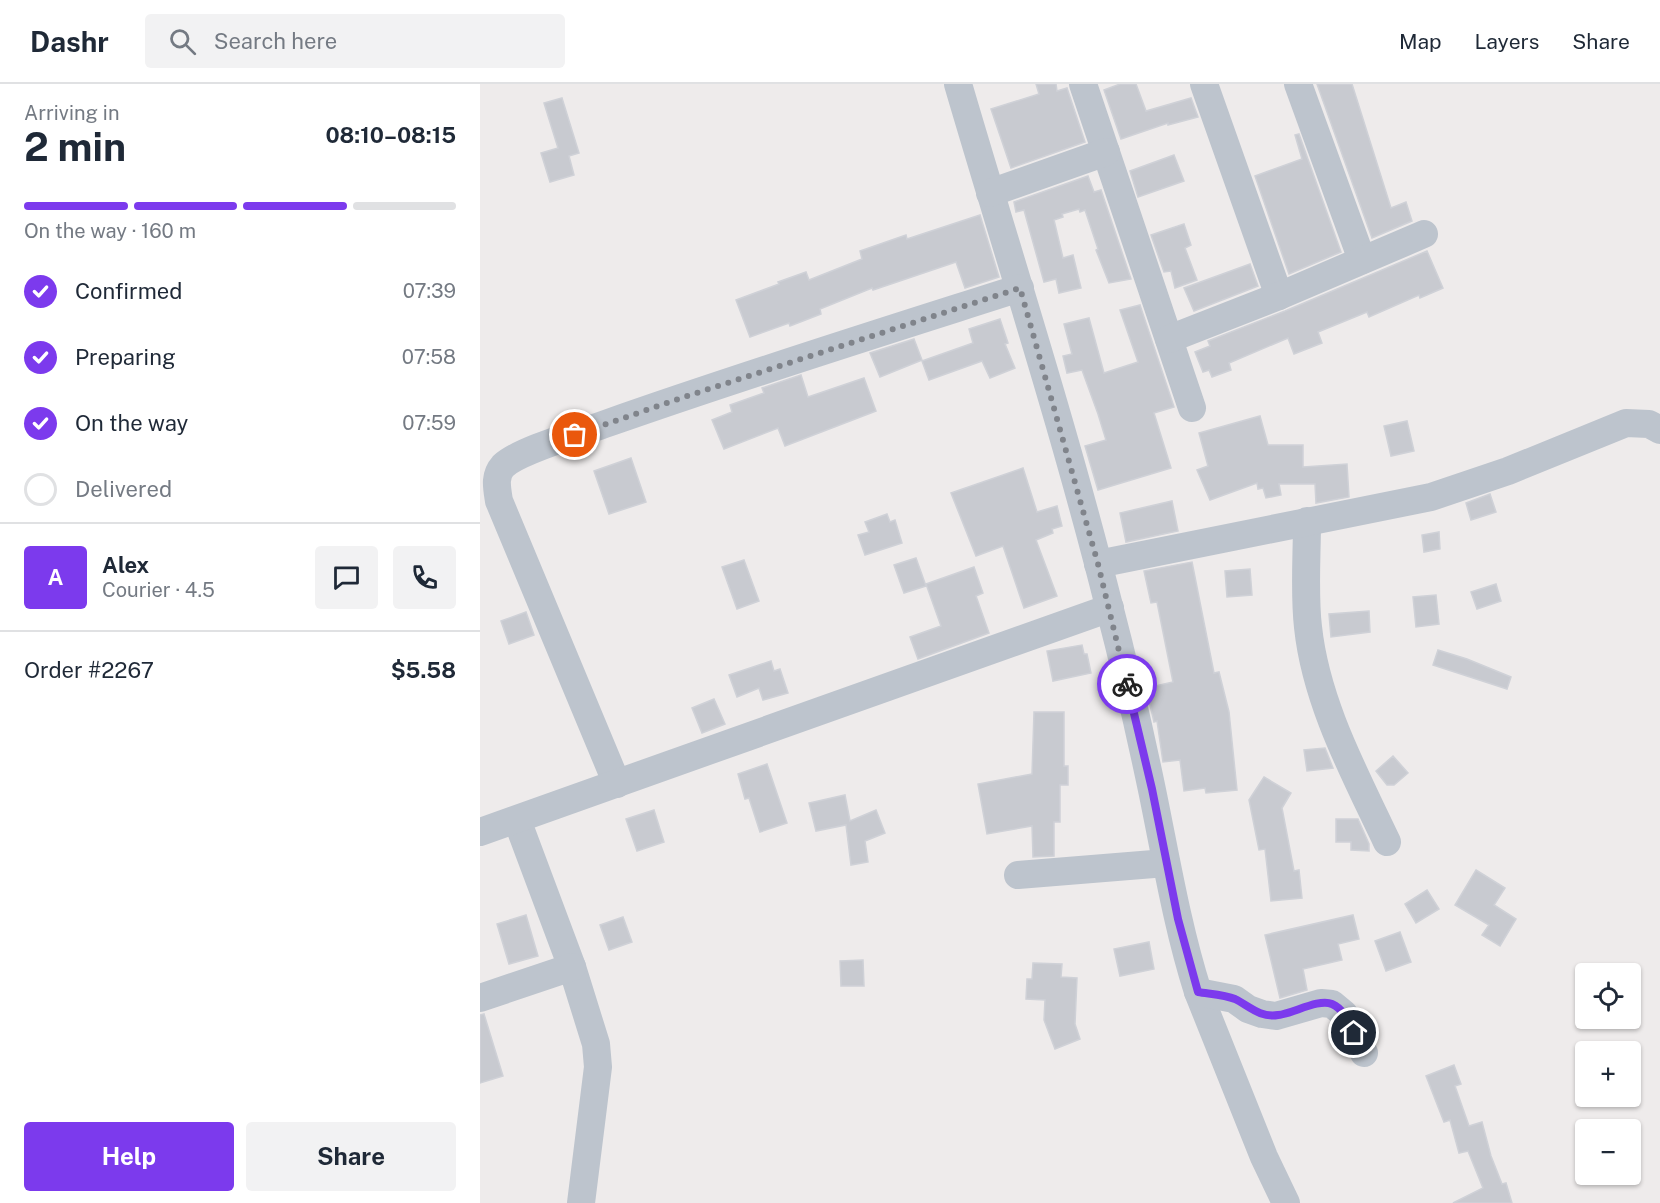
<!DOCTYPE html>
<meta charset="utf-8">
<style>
:root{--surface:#fff;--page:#f2f2f3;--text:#1f2937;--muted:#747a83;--line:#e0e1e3;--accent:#7c3aed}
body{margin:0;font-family:"Public Sans",sans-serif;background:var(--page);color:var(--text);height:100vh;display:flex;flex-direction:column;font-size:22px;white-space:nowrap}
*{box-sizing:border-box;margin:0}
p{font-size:20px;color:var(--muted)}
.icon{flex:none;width:33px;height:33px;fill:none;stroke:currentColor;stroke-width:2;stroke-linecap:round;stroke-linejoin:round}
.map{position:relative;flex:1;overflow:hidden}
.panel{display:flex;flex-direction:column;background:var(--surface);width:480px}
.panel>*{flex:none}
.buttons{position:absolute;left:1095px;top:879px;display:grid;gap:12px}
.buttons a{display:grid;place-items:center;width:66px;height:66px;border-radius:6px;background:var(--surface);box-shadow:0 2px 4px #0004;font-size:30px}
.pin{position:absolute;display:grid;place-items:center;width:51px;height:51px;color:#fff;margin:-26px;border:3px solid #fff;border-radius:50%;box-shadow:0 2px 6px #0007}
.courier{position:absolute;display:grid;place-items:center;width:60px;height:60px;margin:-30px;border:4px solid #7c3aed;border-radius:50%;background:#fff;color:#222;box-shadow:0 2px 8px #0007}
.headline em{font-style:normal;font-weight:700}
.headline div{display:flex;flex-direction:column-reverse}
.headline{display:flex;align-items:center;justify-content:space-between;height:102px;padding:0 24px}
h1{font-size:39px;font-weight:700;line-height:45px}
.bar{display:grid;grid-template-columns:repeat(4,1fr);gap:9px 6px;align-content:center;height:72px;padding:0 24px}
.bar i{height:8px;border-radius:4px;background:var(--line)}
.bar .selected{background:var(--accent)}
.bar p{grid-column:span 4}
.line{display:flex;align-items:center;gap:15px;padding:0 24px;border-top:2px solid var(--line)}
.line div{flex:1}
.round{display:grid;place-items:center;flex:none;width:63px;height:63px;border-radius:6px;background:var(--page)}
ol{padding:0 24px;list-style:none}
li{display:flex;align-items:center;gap:18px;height:66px}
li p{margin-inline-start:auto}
li .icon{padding:6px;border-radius:50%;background:var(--accent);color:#fff;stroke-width:4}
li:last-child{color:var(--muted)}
li i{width:33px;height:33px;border:3px solid var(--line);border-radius:50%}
.cta{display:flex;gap:12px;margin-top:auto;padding:12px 24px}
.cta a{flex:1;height:69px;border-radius:6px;background:var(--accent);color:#fff;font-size:24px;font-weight:700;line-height:69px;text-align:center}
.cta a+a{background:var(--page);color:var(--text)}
header{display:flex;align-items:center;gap:36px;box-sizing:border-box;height:84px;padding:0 30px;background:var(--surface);border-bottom:2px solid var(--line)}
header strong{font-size:28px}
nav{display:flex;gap:33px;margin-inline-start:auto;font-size:21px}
.search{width:420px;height:54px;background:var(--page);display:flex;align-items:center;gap:15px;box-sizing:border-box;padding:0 21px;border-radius:6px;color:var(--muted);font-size:22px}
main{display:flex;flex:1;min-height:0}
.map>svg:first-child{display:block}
.building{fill:#c8cad0;stroke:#cfd1d7;stroke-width:1.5}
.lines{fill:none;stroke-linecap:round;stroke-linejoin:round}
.minor{stroke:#bdc4cd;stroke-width:28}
.done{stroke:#80848b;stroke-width:6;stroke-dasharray:0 10.8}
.route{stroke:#7c3aed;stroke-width:8}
</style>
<header>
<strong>Dashr</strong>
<div class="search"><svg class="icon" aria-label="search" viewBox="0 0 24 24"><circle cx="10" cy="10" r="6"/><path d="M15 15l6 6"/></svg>Search here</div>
<nav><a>Map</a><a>Layers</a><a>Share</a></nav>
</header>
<main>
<section class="panel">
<div class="headline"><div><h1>2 min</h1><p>Arriving in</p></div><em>08:10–08:15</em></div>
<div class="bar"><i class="selected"></i><i class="selected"></i><i class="selected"></i><i></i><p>On the way · 160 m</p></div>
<ol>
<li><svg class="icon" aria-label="check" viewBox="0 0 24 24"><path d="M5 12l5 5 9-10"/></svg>Confirmed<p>07:39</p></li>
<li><svg class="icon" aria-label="check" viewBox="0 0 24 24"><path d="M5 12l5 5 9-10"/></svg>Preparing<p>07:58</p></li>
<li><svg class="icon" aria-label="check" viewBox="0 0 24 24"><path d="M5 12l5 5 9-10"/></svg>On the way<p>07:59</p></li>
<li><i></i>Delivered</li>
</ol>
<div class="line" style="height:108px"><b class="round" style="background:var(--accent);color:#fff">A</b><div><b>Alex</b><p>Courier · 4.5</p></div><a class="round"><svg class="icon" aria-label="chat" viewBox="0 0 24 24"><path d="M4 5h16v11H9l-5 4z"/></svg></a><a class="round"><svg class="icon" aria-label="phone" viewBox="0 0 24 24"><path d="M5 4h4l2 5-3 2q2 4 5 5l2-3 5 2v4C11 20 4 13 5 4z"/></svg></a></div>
<div class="line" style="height:78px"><div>Order #2267</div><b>$5.58</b></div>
<div class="cta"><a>Help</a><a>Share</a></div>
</section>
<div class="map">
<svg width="1180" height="1119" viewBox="0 0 1180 1119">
<rect width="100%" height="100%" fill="#eeebeb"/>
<g class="building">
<path d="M556,0H576L577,7L587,4L605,58L531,84L511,25L559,10Z"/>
<path d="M640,0H656L666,27L711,14L718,33L688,41V39L641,55L624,6Z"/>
<path d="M837,0H872L911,124L926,118L932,137L892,154Z"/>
<path d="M82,14L99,69L89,72L94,91L70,98L61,69L78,64L64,19Z"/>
<path d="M819,50L861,168L809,190L775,92L822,75L815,51Z"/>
<path d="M694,71L704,97L658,113L650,87Z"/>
<path d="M608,92L614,108L621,106L651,195L629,199L616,166L618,165L605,126L600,128L599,125L582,130L583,133L574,136L583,174L593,171L601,204L579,209L576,195L564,198L544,126L536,128L534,118Z"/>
<path d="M500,131L519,193L485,204L476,178L393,206L392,204L340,225L341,230L310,242L309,239L270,253L256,216L299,200L298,198L326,188L329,196L382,175L380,167L426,151L427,155Z"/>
<path d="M704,140L711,161L705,164L717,196L695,204L691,187L684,188L671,151Z"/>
<path d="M947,167L963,204L940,214L939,211L889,233L887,228L838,248L842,259L814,270L808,254L749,279L751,286L732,293L729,286L723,288L715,268L730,262L728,257L805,227Z"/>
<path d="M770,180L778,202L714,227L704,204Z"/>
<path d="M660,221L694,323L674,329L691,384L618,406L605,362L626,356L618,330L602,286L587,289L583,272L592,270L584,240L609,234L624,289L658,278L640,226Z"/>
<path d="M520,235L528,259L525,260L535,284L510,294L502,277L449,296L442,277L493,259L489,245Z"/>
<path d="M434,255L442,276L400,293L390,269Z"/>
<path d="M321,291L328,313L384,294L396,327L305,362L298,344L244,365L232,336L252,328L250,321L284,309L282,304Z"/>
<path d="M780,332L788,361H823V383L867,380L869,413L836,419L835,400H799L801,411L786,414L783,404L778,405L777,399L730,416L717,386L728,382L719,349Z"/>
<path d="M927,337L934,367L911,372L904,342Z"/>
<path d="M151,374L166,418L129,430L114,387Z"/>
<path d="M543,384L557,428L577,422L582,442L572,445L573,449L556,456L577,512L544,524L523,462L496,472L471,409Z"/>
<path d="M1010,410L1016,428L991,436L986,419Z"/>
<path d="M692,417L698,447L646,458L640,429Z"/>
<path d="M407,430L410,438L415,436L422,459L385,471L378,451L389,448L385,438Z"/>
<path d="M959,448L960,465L944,468L942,451Z"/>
<path d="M436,474L446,502L424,509L414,481Z"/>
<path d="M264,476L279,517L257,525L242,483Z"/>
<path d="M712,478L734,589L739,588L749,628L757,706L726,709L725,704L704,707L700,676L683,678L677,637L674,638L666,604L693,598L677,518L671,519L664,487Z"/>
<path d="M494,483L503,509L496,512L509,549L438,575L430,553L461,542L446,500Z"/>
<path d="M770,485L772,511L747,513L745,487Z"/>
<path d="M1016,500L1021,517L997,525L991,508Z"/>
<path d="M956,511L959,540L936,543L933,513Z"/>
<path d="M889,527L890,548L851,553L849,530Z"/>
<path d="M46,528L54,551L29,560L21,537Z"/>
<path d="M602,561L604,570H607L611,589L573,597L567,567Z"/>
<path d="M958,566L987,575L1031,593L1027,605L953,581Z"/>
<path d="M291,577L294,587L300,585L308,609L283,616L279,604L257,613L249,591Z"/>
<path d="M234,615L245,640L222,649L212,624Z"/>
<path d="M554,628H584V682H588V701H580V738H574V772L553,773L552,742L507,750L498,700L552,690Z"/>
<path d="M845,664L853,684L827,687L824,666Z"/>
<path d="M913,672L928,689L914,701H907L896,687Z"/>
<path d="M287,680L307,739L280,748L269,714L265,715L258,690Z"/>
<path d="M784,693L811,709L802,724L814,787L819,786L822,814L791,817L785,765L779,766L769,716Z"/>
<path d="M365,711L370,737L396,726L405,749L385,757L388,778L371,781L366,741L336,747L329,719Z"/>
<path d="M174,726L184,758L157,767L146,735Z"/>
<path d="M856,735H878L889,760V767L871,766V758H856Z"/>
<path d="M996,786L1025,804L1014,821L1036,835L1020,862L1002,851L1009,841L975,821Z"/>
<path d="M947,806L959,825L936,839L925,820Z"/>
<path d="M46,831L58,872L29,880L17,840Z"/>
<path d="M873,831L879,855L858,860L862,876L823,885L827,906L800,914L785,851Z"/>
<path d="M143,833L152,858L129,866L120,841Z"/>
<path d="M920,848L931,878L906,887L895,857Z"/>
<path d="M669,858L674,885L640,892L634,865Z"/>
<path d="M383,876L384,902H361L360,877Z"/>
<path d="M553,879L582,880L581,893L597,894L595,940L600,955L575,965L564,936L565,916L546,915L547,895H552Z"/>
<path d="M4,930L23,992L0,999V931Z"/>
<path d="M974,981L981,1000L975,1002L989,1042L1002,1038L1011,1072L1022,1100L1026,1099L1032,1119H973L1003,1104L988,1067L979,1069L970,1036L964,1038L946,992Z"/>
</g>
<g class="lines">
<g class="minor">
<path d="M478,0C529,174 585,346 629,522C645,583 659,644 672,706C686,774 697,842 718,908L784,1073L806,1119"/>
<path d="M603,0L712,324"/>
<path d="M724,0L799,212"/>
<path d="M818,0L882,176"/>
<path d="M510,109L626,68"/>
<path d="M689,255L799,212L944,150"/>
<path d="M827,437C827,472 824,509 828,543C836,619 875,690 907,758"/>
<path d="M618,480L951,413L1028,387L1146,339L1169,340L1180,346"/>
<path d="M137,700L19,417C17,404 14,392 23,382C39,366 104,348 128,339C264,291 402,248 540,204"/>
<path d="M37,736L92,883L116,960L118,983L101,1119"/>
<path d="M0,748L630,524"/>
<path d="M538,791L686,779"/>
<path d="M718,908L754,915L768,925L782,930L796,932L841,919L852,920L864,930L884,969"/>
<path d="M0,914L92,883"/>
</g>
</g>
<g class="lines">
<path class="done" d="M95,351L201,314L540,204L618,480L647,600"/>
<path class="route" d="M647,600L672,705L698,835L718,908C730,910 745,911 755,915C769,922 780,934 798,931C812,930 839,914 852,920C864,925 869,939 874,949"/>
</g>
</svg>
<div class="buttons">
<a><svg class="icon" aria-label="locate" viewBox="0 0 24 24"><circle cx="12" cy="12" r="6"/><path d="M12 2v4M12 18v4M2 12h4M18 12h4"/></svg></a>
<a>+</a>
<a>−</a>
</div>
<div class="pin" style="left:95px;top:351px;background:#ea580c"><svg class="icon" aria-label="bag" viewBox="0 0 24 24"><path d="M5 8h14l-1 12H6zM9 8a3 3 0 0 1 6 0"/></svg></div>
<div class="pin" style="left:874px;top:949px;background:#1f2937"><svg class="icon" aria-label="home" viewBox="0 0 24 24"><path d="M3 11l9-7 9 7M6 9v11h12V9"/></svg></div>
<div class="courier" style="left:647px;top:600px"><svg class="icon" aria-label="bike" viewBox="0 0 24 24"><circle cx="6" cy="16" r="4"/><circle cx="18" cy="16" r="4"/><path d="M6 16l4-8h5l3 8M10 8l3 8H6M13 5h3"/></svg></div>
</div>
</main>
